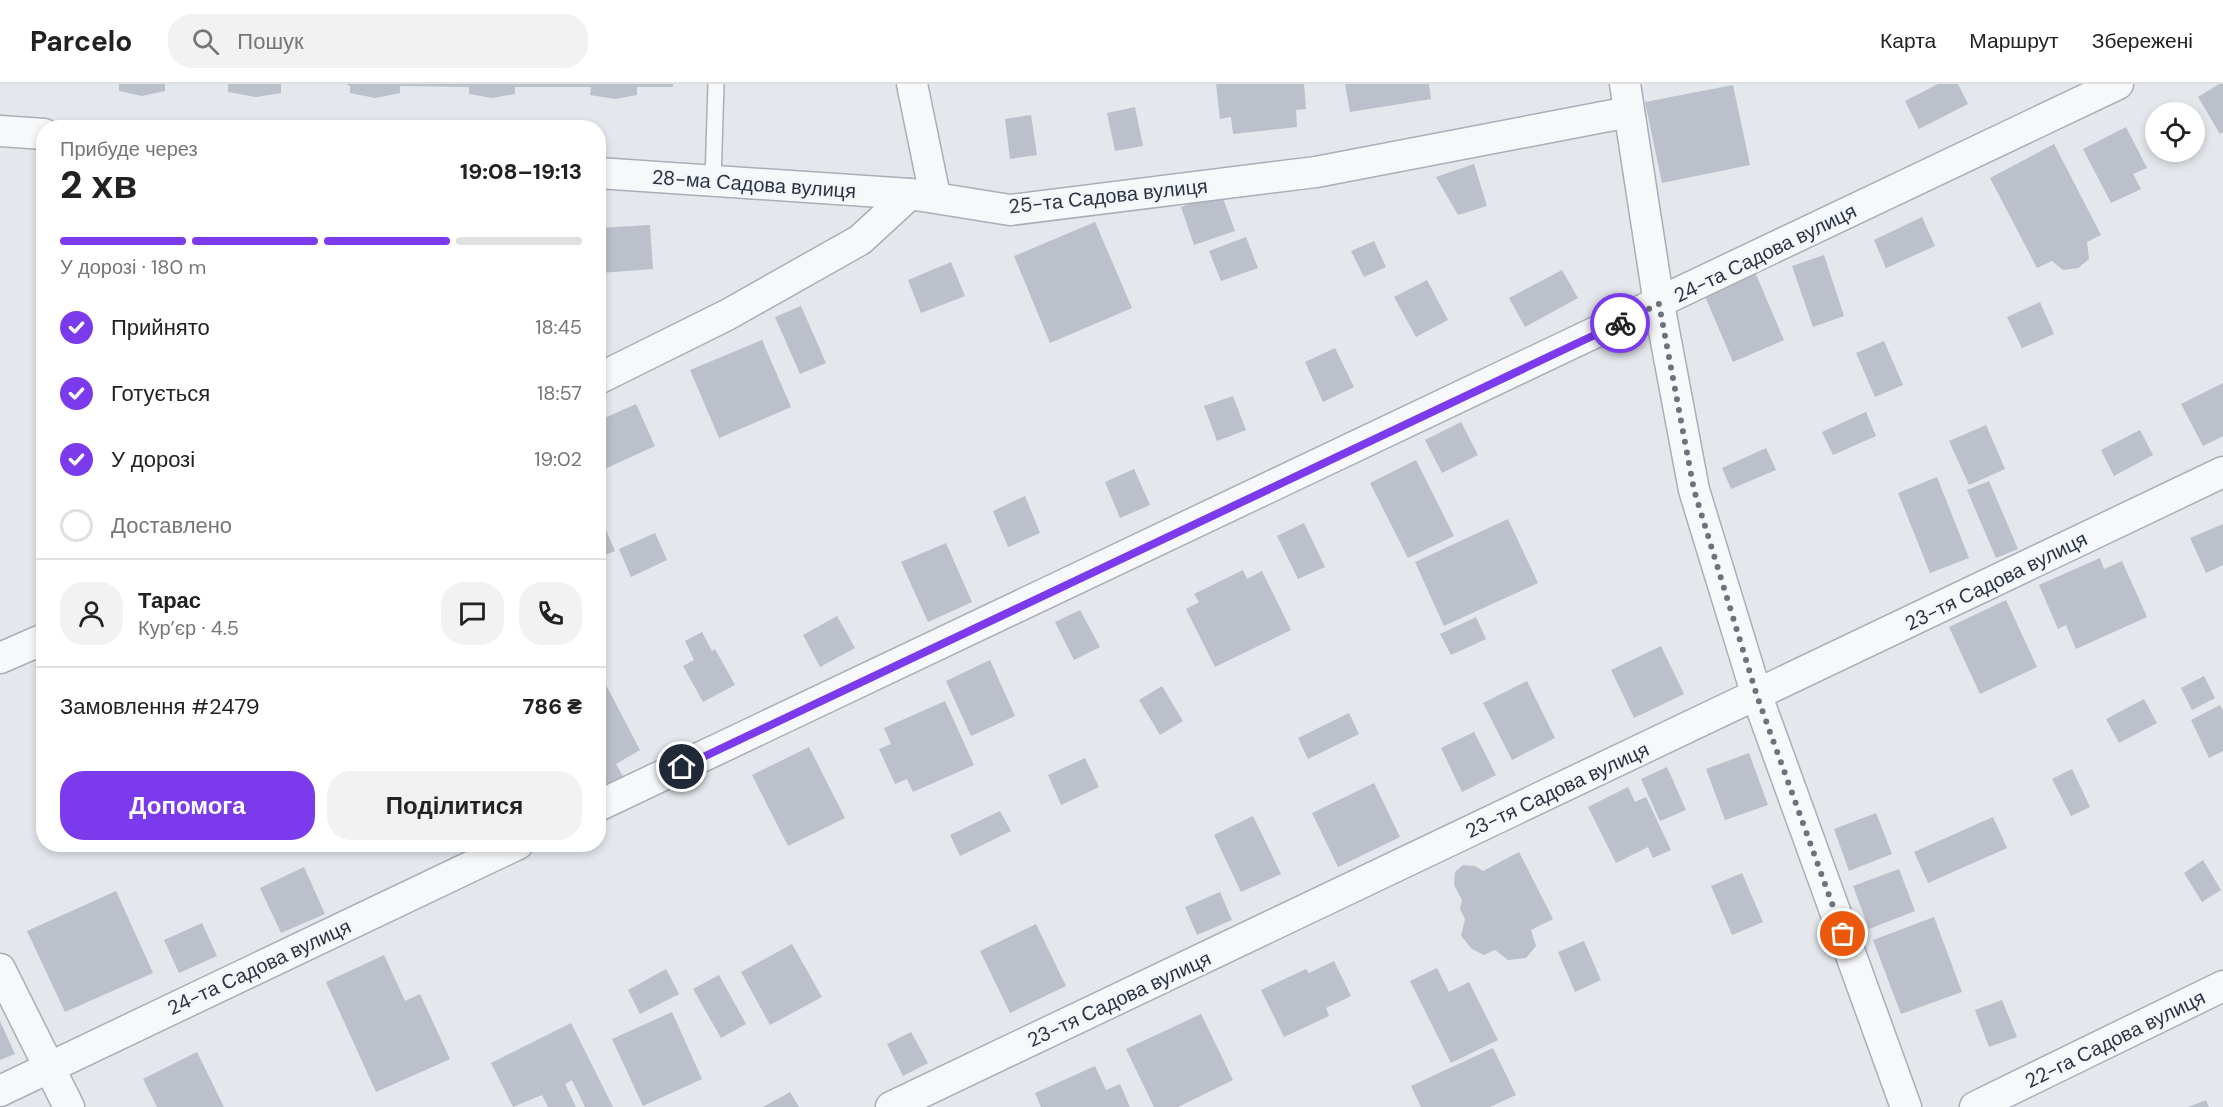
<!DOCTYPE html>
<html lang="uk">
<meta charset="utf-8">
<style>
:root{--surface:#fff;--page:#f2f2f2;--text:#222;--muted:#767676;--line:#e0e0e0;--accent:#7c3aed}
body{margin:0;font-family:"DM Sans",sans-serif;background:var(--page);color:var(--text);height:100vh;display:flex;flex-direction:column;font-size:22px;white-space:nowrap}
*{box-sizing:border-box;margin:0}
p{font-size:20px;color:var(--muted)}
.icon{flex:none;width:33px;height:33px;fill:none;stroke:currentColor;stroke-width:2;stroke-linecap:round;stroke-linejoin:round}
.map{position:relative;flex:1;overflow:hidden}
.panel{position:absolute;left:36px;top:36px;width:570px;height:732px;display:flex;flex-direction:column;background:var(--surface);border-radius:24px;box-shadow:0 3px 9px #0003}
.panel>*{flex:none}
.controls{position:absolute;left:2145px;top:18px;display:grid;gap:12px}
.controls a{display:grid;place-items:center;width:60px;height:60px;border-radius:50%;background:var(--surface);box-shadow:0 3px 9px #0003;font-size:30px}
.pin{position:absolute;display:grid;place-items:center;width:51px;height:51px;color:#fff;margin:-26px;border:3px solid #fff;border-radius:50%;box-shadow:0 2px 6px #0007}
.courier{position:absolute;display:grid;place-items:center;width:60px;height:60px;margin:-30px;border:4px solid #7c3aed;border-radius:50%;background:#fff;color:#222;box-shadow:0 2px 8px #0007}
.overview em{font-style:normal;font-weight:800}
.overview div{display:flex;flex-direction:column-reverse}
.overview{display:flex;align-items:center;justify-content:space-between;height:102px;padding:0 24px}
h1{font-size:39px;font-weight:800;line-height:45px}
.bar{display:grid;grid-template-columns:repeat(4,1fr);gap:9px 6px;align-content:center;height:72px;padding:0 24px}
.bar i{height:8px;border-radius:4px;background:var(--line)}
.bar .active{background:var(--accent)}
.bar p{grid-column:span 4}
.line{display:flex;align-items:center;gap:15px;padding:0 24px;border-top:2px solid var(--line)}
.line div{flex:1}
.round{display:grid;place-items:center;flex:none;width:63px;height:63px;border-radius:24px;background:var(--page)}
ol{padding:0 24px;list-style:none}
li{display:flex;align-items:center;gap:18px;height:66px}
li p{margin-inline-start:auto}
li .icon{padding:6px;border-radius:50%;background:var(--accent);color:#fff;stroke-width:4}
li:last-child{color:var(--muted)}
li i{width:33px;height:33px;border:3px solid var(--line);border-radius:50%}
.button{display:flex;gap:12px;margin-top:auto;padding:12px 24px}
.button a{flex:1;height:69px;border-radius:24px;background:var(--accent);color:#fff;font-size:24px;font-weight:800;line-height:69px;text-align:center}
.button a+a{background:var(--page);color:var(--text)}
header{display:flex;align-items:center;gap:36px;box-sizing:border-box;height:84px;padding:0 30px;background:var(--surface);border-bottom:2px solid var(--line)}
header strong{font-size:28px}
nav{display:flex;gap:33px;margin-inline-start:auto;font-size:21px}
.search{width:420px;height:54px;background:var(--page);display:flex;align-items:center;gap:15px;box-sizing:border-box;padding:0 21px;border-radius:24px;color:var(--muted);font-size:22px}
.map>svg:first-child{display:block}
.building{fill:#bbc0ca}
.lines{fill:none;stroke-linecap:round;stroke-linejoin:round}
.service-casing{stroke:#a9aeb7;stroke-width:18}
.minor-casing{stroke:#a9aeb7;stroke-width:33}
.service{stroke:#f7f8fa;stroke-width:15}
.minor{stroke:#f7f8fa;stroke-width:30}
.done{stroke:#6c737f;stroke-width:6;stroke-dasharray:0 10.8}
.route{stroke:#7c3aed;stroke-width:8}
.labels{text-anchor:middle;stroke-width:6;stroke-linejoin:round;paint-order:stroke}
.street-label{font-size:20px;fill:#2b3445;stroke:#f4f6f9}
</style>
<header>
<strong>Parcelo</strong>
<div class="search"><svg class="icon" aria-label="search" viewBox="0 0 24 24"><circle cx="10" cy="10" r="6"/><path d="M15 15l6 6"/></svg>Пошук</div>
<nav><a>Карта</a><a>Маршрут</a><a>Збережені</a></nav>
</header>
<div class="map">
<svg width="2223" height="1023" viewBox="0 0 2223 1023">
<rect width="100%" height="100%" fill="#e4e7ec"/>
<g class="building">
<path d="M119,0H165V7L142,12L119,7Z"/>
<path d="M228,0H281V9L256,13L228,8Z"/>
<path d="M346,0H673V3H637V11L615,15L590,11L591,3H515V10L492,14L469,10V3L400,2V9L375,14L350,9V2Z"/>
<path d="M1216,0H1304L1306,25L1296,26L1297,43L1233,50L1231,33L1220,35Z"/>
<path d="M1345,0H1429L1431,15L1350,28Z"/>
<path d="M1938,0H1958L1968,20L1919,45L1905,17Z"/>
<path d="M2219,0H2223V48L2220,50L2198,13Z"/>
<path d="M1733,1L1750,81L1662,99L1645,18Z"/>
<path d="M1135,23L1143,62L1115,67L1107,29Z"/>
<path d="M1031,31L1037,71L1010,75L1005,35Z"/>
<path d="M2126,43L2147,84L2133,90L2141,105L2111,119L2083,65Z"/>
<path d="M2054,60L2101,151L2087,158L2089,175L2078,184L2063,186L2052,177L2037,184L1990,94Z"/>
<path d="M1474,80L1487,122L1458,131L1436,93Z"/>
<path d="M1221,109L1235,147L1194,161L1181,123Z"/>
<path d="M1922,133L1935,162L1886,184L1874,156Z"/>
<path d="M1095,138L1132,224L1050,259L1014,172Z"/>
<path d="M650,141L653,185L600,189L598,144Z"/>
<path d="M1246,153L1258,184L1221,197L1209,167Z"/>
<path d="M1374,157L1386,183L1364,193L1351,167Z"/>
<path d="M1824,171L1844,232L1813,243L1792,182Z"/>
<path d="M951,178L965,212L921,229L908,196Z"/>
<path d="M1752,181L1784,256L1733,278L1701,203Z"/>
<path d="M1562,186L1578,214L1525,243L1509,214Z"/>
<path d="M1427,196L1448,236L1416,253L1394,213Z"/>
<path d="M2040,218L2054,250L2022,264L2007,233Z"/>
<path d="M801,222L826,279L800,290L775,233Z"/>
<path d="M762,256L791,323L719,354L690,286Z"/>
<path d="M1884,257L1903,301L1875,313L1856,269Z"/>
<path d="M1335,264L1354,303L1323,318L1305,278Z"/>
<path d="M44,285V310H43L36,288Z"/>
<path d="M2223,299V352L2203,362L2181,320Z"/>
<path d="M1233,312L1246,346L1217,357L1204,322Z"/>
<path d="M636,320L655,362L598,388V337Z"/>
<path d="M1866,328L1876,352L1833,371L1822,348Z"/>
<path d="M1461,338L1478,371L1442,389L1425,356Z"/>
<path d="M1986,341L2005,385L1969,401L1949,357Z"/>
<path d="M2140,346L2153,371L2114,392L2101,366Z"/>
<path d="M1766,364L1776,386L1731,405L1722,384Z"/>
<path d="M1416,376L1454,452L1408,474L1370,399Z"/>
<path d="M1134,385L1150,421L1120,434L1105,398Z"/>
<path d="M1937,393L1969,474L1930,489L1898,409Z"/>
<path d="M1989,397L2018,465L1996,474L1967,406Z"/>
<path d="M1025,412L1040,449L1008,463L993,427Z"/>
<path d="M1508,435L1538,499L1444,542L1415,478Z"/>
<path d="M603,439L615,467L598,474V441Z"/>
<path d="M1304,439L1325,483L1298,495L1277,452Z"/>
<path d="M2223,440V481L2206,489L2190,454Z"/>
<path d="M655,449L667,476L631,493L619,465Z"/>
<path d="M946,459L972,518L928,538L901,478Z"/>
<path d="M2100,474L2104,485L2122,477L2147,533L2076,565L2066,541L2058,545L2039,501Z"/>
<path d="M1243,486L1247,495L1262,487L1291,546L1215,583L1186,525L1199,518L1194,510Z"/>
<path d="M2006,516L2037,583L1980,610L1949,543Z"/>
<path d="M1080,526L1100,563L1074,576L1055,538Z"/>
<path d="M837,532L855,564L820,583L803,551Z"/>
<path d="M1476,533L1486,555L1451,571L1440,550Z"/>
<path d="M702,548L712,567L715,565L735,601L703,618L683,582L694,576L685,557Z"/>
<path d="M1661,562L1684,610L1634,634L1611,586Z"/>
<path d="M990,576L1015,632L971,652L946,597Z"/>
<path d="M2204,592L2215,614L2192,626L2181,604Z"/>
<path d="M1527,597L1555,654L1512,676L1483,619Z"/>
<path d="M606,601L640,666L616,680L624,694L603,705L598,697V605Z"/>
<path d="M1162,602L1183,637L1160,651L1139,616Z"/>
<path d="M2144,615L2157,639L2119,659L2106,635Z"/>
<path d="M945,617L974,681L913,708L907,695L895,700L879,665L891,660L884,644Z"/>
<path d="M2220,621L2223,627V667L2209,674L2191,636Z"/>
<path d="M1349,629L1359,650L1308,675L1298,654Z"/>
<path d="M1474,648L1496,691L1462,708L1441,664Z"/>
<path d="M809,663L845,734L788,762L752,691Z"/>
<path d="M1749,669L1768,721L1725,736L1706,685Z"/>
<path d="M1085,674L1099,703L1061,721L1048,691Z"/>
<path d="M1667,683L1686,726L1660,737L1641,695Z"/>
<path d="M2072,685L2090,723L2071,732L2052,695Z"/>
<path d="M1374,699L1400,753L1338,783L1312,729Z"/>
<path d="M1628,703L1635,718L1646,713L1671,766L1653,774L1648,763L1616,779L1588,723Z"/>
<path d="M1000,727L1011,747L960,772L950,751Z"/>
<path d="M1876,729L1892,770L1849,787L1834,745Z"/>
<path d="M1253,732L1281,790L1241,808L1214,751Z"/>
<path d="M1993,733L2007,764L1928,799L1914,768Z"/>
<path d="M1519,768L1553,835L1531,846L1536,862L1526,874L1508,876L1495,866L1484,871L1472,865L1461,852L1465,835L1460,825L1462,816L1454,801L1455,788L1463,781L1475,782L1483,787Z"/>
<path d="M2203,776L2221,806L2202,818L2184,789Z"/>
<path d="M304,783L325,830L281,849L260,804Z"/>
<path d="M1899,785L1915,827L1869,845L1853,802Z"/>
<path d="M1742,789L1763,838L1732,851L1711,802Z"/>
<path d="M116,807L153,889L65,928L27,847Z"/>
<path d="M1220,808L1232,836L1197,851L1185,823Z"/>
<path d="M1934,833L1962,908L1901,930L1873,856Z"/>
<path d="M202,839L217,872L179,889L164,856Z"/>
<path d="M1036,840L1066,902L1010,929L980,867Z"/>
<path d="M1584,857L1601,896L1575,908L1558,868Z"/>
<path d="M792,860L822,913L770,941L741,888Z"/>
<path d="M384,871L405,917L420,910L450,975L376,1008L326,898Z"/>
<path d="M1334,877L1351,912L1326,924L1329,932L1284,953L1261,906L1306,885L1309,889Z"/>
<path d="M1437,884L1449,908L1469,898L1498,956L1451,979L1410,897Z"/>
<path d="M666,885L679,910L640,930L628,906Z"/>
<path d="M719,891L746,940L721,954L693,905Z"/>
<path d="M2002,916L2017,953L1989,963L1975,926Z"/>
<path d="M672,928L702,995L643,1022L612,955Z"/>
<path d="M1201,930L1233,996L1178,1023H1154L1126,965Z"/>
<path d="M0,937L15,970L0,976Z"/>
<path d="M571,939L613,1023H585L572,996L565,1000L576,1023H548L542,1011L513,1023L491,979Z"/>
<path d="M911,948L928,979L903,992L887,960Z"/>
<path d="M1493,964L1516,1011L1490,1023H1421L1411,1002Z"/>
<path d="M197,968L224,1023H157L143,995Z"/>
<path d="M1095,982L1106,1006L1120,1000L1130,1023H1041L1035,1009Z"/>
<path d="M790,1008L799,1023H763Z"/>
<path d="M2206,1016L2209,1023H2188Z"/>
</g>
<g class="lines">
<defs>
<path id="service" d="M713,97L716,0"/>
<g id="minor">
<path d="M912,0L935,112"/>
<path d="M1625,0L1659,220L1694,406L1757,612L1906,1023"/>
<path d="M0,47L44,50"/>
<path d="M598,89L910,110"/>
<path d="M598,295L727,231L860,156L910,110L1010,126L1316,88L1629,28"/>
<path d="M0,574L44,555"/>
<path d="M598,722L2118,0"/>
<path d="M0,885L69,1023"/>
<path d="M0,1007L518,760"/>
<path d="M891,1023L2223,388"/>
<path d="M1975,1023L2223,902"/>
</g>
</defs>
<use href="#service" class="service-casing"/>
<use href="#minor" class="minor-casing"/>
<use href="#service" class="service"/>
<use href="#minor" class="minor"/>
</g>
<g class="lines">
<path class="done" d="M1620,239L1659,220L1694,406L1757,612L1843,850"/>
<path class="route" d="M682,683L1620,239"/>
</g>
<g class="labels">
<g class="street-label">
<text transform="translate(754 100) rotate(4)" y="7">28-ма Садова вулиця</text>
<text transform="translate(1108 112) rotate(-6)" y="7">25-та Садова вулиця</text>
<text transform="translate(1765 169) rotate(-26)" y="7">24-та Садова вулиця</text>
<text transform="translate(1996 497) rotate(-26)" y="7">23-тя Садова вулиця</text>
<text transform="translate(1557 706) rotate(-25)" y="7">23-тя Садова вулиця</text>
<text transform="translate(259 883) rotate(-25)" y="7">24-та Садова вулиця</text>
<text transform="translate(1119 915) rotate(-25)" y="7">23-тя Садова вулиця</text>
<text transform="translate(2115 955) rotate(-26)" y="7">22-га Садова вулиця</text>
</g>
</g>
</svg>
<div class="controls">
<a><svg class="icon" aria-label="locate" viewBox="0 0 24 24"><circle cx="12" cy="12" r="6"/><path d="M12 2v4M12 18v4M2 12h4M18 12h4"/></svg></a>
</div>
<div class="pin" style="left:1843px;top:850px;background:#ea580c"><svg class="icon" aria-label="bag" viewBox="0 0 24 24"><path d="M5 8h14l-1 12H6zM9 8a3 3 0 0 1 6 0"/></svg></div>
<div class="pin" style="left:682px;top:683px;background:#1f2937"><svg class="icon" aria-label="home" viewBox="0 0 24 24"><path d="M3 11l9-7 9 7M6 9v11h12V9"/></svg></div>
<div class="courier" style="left:1620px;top:239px"><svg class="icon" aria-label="bike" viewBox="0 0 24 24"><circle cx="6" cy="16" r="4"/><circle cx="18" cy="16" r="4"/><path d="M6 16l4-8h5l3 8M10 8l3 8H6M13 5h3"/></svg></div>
<section class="panel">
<div class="overview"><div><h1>2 хв</h1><p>Прибуде через</p></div><em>19:08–19:13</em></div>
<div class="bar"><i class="active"></i><i class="active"></i><i class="active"></i><i></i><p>У дорозі · 180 m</p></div>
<ol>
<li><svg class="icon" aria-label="check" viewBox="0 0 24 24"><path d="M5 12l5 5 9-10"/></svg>Прийнято<p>18:45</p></li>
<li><svg class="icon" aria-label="check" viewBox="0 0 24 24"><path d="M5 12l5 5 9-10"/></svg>Готується<p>18:57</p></li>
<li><svg class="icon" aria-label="check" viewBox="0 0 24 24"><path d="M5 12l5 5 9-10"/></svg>У дорозі<p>19:02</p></li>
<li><i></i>Доставлено</li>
</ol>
<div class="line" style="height:108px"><a class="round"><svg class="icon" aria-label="person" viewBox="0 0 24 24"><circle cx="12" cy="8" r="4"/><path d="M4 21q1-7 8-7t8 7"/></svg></a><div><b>Тарас</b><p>Кур’єр · 4.5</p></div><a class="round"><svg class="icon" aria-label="chat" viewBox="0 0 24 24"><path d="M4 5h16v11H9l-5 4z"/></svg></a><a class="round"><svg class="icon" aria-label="phone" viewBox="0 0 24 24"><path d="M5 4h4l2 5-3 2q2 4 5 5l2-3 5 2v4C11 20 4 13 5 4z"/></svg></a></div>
<div class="line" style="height:78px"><div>Замовлення #2479</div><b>786 ₴</b></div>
<div class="button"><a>Допомога</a><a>Поділитися</a></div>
</section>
</div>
